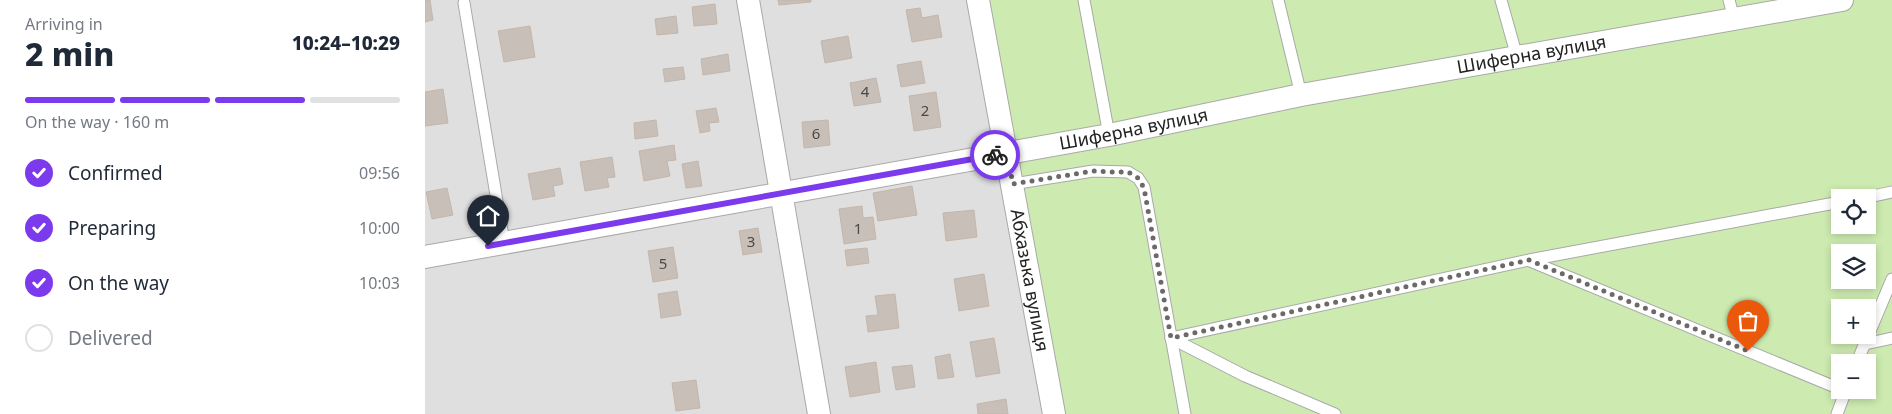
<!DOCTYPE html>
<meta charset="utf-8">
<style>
:root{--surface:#fff;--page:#f2f2f3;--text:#1f2937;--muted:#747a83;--line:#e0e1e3;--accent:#7c3aed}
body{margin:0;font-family:"Noto Sans",sans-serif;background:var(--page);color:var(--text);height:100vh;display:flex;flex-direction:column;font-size:19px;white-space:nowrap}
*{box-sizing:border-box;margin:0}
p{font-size:16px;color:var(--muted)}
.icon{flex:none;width:28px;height:28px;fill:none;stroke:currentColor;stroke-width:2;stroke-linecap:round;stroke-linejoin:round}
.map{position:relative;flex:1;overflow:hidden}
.side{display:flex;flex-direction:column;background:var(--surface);width:425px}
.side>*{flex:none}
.controls{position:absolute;left:1406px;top:189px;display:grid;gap:10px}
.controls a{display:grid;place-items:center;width:45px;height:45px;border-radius:0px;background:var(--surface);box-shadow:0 2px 8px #0003;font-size:25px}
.pin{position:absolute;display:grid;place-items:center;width:42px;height:42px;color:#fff;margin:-51px -21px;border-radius:50% 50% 50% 0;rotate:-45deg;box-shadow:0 0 5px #0007}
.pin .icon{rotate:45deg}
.courier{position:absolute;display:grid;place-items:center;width:50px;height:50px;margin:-25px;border:4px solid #7c3aed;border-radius:50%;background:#fff;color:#222;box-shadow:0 1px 6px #0007}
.summary em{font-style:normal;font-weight:800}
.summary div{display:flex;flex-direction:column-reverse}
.summary{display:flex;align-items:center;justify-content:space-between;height:85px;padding:0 25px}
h1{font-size:32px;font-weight:800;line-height:38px}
.bar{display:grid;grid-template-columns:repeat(4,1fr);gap:8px 5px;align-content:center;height:60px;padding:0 25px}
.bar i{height:6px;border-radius:4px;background:var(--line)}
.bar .on{background:var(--accent)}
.bar p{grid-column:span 4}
ol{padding:0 25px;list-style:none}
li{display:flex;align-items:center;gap:15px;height:55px}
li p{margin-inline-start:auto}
li .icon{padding:5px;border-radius:50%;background:var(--accent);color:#fff;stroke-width:4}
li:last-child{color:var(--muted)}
li i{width:28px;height:28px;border:2px solid var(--line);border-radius:50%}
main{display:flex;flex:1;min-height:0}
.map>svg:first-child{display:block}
.residential{fill:#e0dfdf}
.grass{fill:#cdebb0;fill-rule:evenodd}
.building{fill:#c7bfb8;stroke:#c4b6ab}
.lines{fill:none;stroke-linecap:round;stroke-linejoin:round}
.service-casing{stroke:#a9a9a9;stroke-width:13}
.minor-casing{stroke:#a9a9a9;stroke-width:24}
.service{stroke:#fff;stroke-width:11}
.minor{stroke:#fff;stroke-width:22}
.done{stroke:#6b6a68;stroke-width:5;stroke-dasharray:0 9}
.route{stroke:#7c3aed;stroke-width:6}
.labels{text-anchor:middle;stroke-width:4.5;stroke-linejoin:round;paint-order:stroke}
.number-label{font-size:15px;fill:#4b4948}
.street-label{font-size:18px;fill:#222;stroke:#fff}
</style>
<main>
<section class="side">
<div class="summary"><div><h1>2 min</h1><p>Arriving in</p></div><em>10:24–10:29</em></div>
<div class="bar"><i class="on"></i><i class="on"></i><i class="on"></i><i></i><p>On the way · 160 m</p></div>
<ol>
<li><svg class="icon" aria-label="check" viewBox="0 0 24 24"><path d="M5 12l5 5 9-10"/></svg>Confirmed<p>09:56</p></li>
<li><svg class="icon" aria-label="check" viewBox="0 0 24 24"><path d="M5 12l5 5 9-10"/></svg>Preparing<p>10:00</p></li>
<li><svg class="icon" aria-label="check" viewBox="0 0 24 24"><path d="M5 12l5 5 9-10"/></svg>On the way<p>10:03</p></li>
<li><i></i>Delivered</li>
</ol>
</section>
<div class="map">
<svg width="1467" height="414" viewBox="0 0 1467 414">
<rect width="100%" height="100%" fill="#f2efe9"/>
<path class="residential" d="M0,0H553L629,414H0Z"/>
<path class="grass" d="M553,0H1467V414H629ZM1415,198H1442V225H1415ZM1415,252H1442V280H1415ZM1415,308H1442V335H1415ZM1415,362H1442V390H1415Z"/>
<g class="building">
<path d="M0,0H5L8,20L0,22Z"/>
<path d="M353,0H386V2L354,5Z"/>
<path d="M290,4L292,24L269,26L267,7Z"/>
<path d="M495,8L497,18L513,15L517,37L487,42L481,10Z"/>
<path d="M251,16L253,33L232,35L230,19Z"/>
<path d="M105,26L110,57L79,62L73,31Z"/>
<path d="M423,36L427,58L400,63L396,41Z"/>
<path d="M303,54L305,71L278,75L276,59Z"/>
<path d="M496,61L500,83L476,87L472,65Z"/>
<path d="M258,67L260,79L240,82L238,69Z"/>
<path d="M451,78L456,102L429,106L425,83Z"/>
<path d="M18,89L23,123L0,126V92Z"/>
<path d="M511,92L516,127L489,131L484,96Z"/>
<path d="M291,108L294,122L284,123L285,131L275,133L271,111Z"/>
<path d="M231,120L233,136L210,139L209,123Z"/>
<path d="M403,120L405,145L379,148L377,122Z"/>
<path d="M249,145L251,160L242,161L245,176L219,181L214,151Z"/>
<path d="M187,157L190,177L182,178L184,187L160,191L155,162Z"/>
<path d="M273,161L277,186L261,188L257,164Z"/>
<path d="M135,168L138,184L128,186L130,196L108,200L103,174Z"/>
<path d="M487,186L492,215L453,221L448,193Z"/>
<path d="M22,188L28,215L7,219L1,192Z"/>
<path d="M437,206L438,218L448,217L451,239L419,244L414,209Z"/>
<path d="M549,210L552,237L521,241L518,213Z"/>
<path d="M333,228L337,252L318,255L314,231Z"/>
<path d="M248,247L253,278L228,282L223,251Z"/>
<path d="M442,248L444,263L422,266L420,250Z"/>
<path d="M559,274L564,306L534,311L529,279Z"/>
<path d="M252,291L256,315L236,318L233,294Z"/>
<path d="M470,294L474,328L443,332L441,316L453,315L450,296Z"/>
<path d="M569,338L575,373L551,377L545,342Z"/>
<path d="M525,354L529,377L513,379L510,357Z"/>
<path d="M451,362L455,392L425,397L420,367Z"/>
<path d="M487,365L490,387L471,390L467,367Z"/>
<path d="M271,380L275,408L251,411L247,383Z"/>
<path d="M581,399L583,414H553L552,404Z"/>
</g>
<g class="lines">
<defs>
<g id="service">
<path d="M659,0L684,135"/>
<path d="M853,0L876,95"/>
<path d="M1076,0L1092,57"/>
<path d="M1304,0L1309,19"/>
<path d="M39,3L79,243"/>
<path d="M588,184L668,171L703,172L713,178L719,187L760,414"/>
<path d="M1439,198L1467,192"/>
<path d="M1105,261L1415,389"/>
<path d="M746,338L1104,260L1415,202"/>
<path d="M746,338L820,376L910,414"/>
<path d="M1440,344L1467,338"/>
<path d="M1432,362L1467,279"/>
<path d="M1412,414L1421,390"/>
</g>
<g id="minor">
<path d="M323,0L394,414"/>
<path id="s1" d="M553,0L629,414"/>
<path id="s2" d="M0,257L684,135L876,95L1417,0"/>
</g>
</defs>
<use href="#service" class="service-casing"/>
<use href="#minor" class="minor-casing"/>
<use href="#service" class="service"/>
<use href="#minor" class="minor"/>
</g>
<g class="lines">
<path class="done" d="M570,155L582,153L588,184L668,171L686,172H703L713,178L719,188L746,338L1104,260L1323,351"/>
<path class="route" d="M63,246L570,155"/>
</g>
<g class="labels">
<g class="number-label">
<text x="440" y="97">4</text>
<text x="500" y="116">2</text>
<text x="391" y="139">6</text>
<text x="433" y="234">1</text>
<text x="326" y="247">3</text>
<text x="238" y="269">5</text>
</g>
<g class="street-label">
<text dy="6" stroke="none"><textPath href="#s2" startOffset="1125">Шиферна вулиця</textPath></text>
<text dy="6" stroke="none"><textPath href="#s2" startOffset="720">Шиферна вулиця</textPath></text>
<text dy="6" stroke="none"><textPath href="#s1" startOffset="285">Абхазька вулиця</textPath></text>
</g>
</g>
</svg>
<div class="controls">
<a><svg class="icon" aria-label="locate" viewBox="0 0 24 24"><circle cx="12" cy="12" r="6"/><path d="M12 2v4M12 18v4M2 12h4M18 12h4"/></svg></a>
<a><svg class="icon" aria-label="layers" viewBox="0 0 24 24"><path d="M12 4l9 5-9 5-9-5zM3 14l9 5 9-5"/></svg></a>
<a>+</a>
<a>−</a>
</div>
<div class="pin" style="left:1323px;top:351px;background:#ea580c"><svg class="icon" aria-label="bag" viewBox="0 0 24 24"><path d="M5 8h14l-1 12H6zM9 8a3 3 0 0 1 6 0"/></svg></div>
<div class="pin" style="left:63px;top:246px;background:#1f2937"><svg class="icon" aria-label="home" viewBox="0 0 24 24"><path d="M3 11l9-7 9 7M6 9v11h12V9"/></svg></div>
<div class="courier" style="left:570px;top:155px"><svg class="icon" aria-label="bike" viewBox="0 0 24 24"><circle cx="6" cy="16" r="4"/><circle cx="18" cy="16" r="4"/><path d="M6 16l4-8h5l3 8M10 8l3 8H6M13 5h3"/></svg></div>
</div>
</main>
